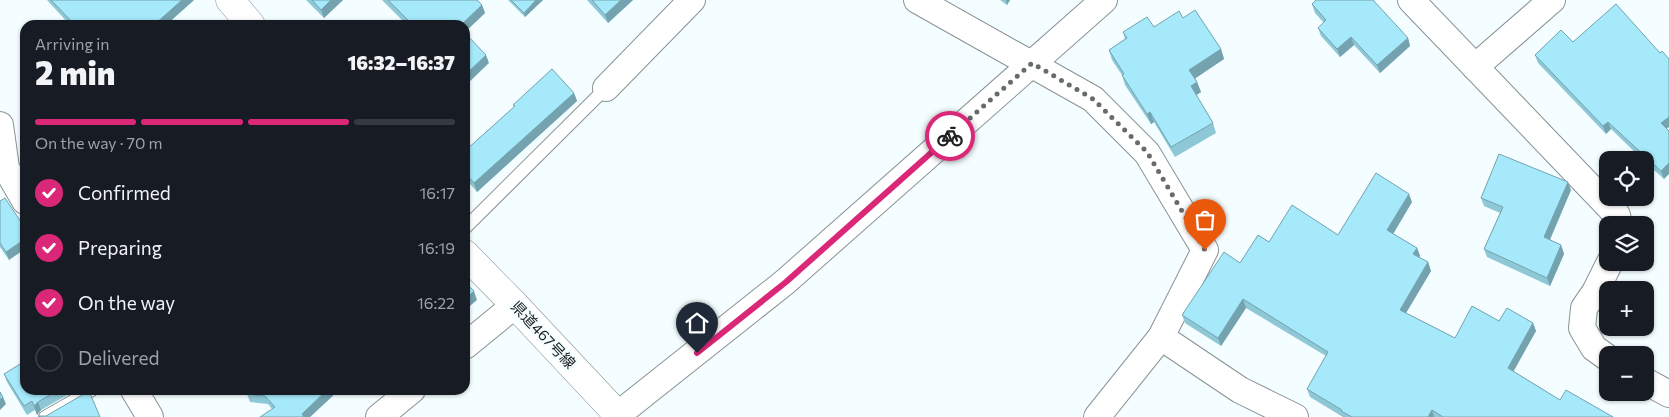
<!DOCTYPE html>
<meta charset="utf-8">
<style>
:root{--surface:#171b24;--page:#20242c;--text:#f1f3f6;--muted:#9ea1a6;--line:#363941;--accent:#db2777}
body{margin:0;font-family:Commissioner,"Noto Sans JP",sans-serif;background:var(--page);color:var(--text);height:100vh;display:flex;flex-direction:column;font-size:19px;white-space:nowrap}
*{box-sizing:border-box;margin:0}
p{font-size:16px;color:var(--muted)}
.icon{flex:none;width:28px;height:28px;fill:none;stroke:currentColor;stroke-width:2;stroke-linecap:round;stroke-linejoin:round}
.map{position:relative;flex:1;overflow:hidden}
.panel{position:absolute;left:20px;top:20px;width:450px;height:375px;display:flex;flex-direction:column;background:var(--surface);border-radius:15px;box-shadow:0 1px 4px #0004}
.panel>*{flex:none}
.buttons{position:absolute;left:1599px;top:151px;display:grid;gap:10px}
.buttons a{display:grid;place-items:center;width:55px;height:55px;border-radius:10px;background:var(--surface);box-shadow:0 1px 4px #0004;font-size:25px}
.pin{position:absolute;display:grid;place-items:center;width:42px;height:42px;color:#fff;margin:-51px -21px;border-radius:50% 50% 50% 0;rotate:-45deg;box-shadow:0 0 5px #0007}
.pin .icon{rotate:45deg}
.courier{position:absolute;display:grid;place-items:center;width:50px;height:50px;margin:-25px;border:4px solid #db2777;border-radius:50%;background:#fff;color:#222;box-shadow:0 1px 6px #0007}
.overview em{font-style:normal;font-weight:800}
.overview div{display:flex;flex-direction:column-reverse}
.overview{display:flex;align-items:center;justify-content:space-between;height:85px;padding:0 15px}
h1{font-size:32px;font-weight:800;line-height:38px}
.bar{display:grid;grid-template-columns:repeat(4,1fr);gap:8px 5px;align-content:center;height:60px;padding:0 15px}
.bar i{height:6px;border-radius:4px;background:var(--line)}
.bar .on{background:var(--accent)}
.bar p{grid-column:span 4}
ol{padding:0 15px;list-style:none}
li{display:flex;align-items:center;gap:15px;height:55px}
li p{margin-inline-start:auto}
li .icon{padding:5px;border-radius:50%;background:var(--accent);color:#fff;stroke-width:4}
li:last-child{color:var(--muted)}
li i{width:28px;height:28px;border:2px solid var(--line);border-radius:50%}
.map>svg:first-child{display:block}
.lines{fill:none;stroke-linecap:round;stroke-linejoin:round}
.service-casing{stroke:#899396;stroke-width:14}
.minor-casing{stroke:#899396;stroke-width:28}
.secondary-casing{stroke:#899396;stroke-width:29}
.service{stroke:#fff;stroke-width:12}
.minor{stroke:#fff;stroke-width:26}
.secondary{stroke:#fff;stroke-width:28}
.wall{fill:#8ec8d7}
.shaded-wall{fill:#74a3af}
.building{fill:#a5e9fa;stroke:#74a3af}
.done{stroke:#666c6d;stroke-width:5;stroke-dasharray:0 9}
.route{stroke:#db2777;stroke-width:6}
.labels{text-anchor:middle;stroke-width:5;stroke-linejoin:round;paint-order:stroke}
.street-label{font-size:15px;fill:#1a1e1f;stroke:#f4fdff}
</style>
<div class="map">
<svg width="1669" height="417" viewBox="0 0 1669 417">
<rect width="100%" height="100%" fill="#f4fdff"/>
<g class="lines">
<defs>
<g id="service">
<path d="M465,228L606,88"/>
<path d="M45,417L92,390"/>
</g>
<g id="minor">
<path d="M917,0L1093,99L1147,153L1205,250L1161,337L1097,417"/>
<path d="M1411,0L1617,215L1619,225"/>
<path d="M1475,67L1552,0"/>
<path d="M606,88L692,0"/>
<path d="M0,125L6,168L25,201"/>
<path d="M1161,337L1240,390L1295,417"/>
<path d="M465,346L515,305"/>
<path d="M1608,358L1594,348L1582,328L1584,308L1595,292L1610,262"/>
<path d="M1645,381L1669,394"/>
<path d="M134,390L150,417"/>
<path d="M379,417L412,390"/>
<path d="M615,417L785,282L1104,0"/>
</g>
<g id="secondary">
<path d="M230,0L251,25"/>
<path d="M465,254L515,305L620,417"/>
</g>
</defs>
<use href="#service" class="service-casing"/>
<use href="#minor" class="minor-casing"/>
<use href="#secondary" class="secondary-casing"/>
<use href="#service" class="service"/>
<use href="#minor" class="minor"/>
<use href="#secondary" class="secondary"/>
</g>
<g class="wall">
<path d="M47,0H194L166,25H70Z"/>
<path d="M306,0H343L324,18Z"/>
<path d="M382,0H477L482,5L485,13L465,32V25L405,23Z"/>
<path d="M508,0H543L525,17Z"/>
<path d="M587,0H633L608,23Z"/>
<path d="M1000,0H1010L1007,5Z"/>
<path d="M1312,4L1408,38L1410,46L1380,73L1354,45L1340,57L1321,36L1318,28L1324,23L1315,13Z"/>
<path d="M1183,18L1221,49L1224,59L1195,78L1197,82L1201,92L1196,95L1213,123L1216,133L1175,157L1154,122L1151,124L1125,85L1122,75L1112,60L1109,50L1125,39L1123,32L1154,27Z"/>
<path d="M1573,42L1666,129L1664,179L1645,162V160H1643L1611,129L1606,134L1538,63L1535,55Z"/>
<path d="M574,93L577,101L477,192L465,178V151L514,107L513,105Z"/>
<path d="M1571,190L1550,240L1561,245L1564,254L1550,286L1487,257L1484,249L1500,213L1484,206L1481,198Z"/>
<path d="M0,201L9,260L0,247Z"/>
<path d="M1412,202L1393,234L1417,248L1420,256L1419,257L1428,262L1431,271L1406,313L1455,338L1499,321L1533,323L1536,331L1513,371L1560,400L1613,417H1343L1310,397L1307,389L1326,356L1246,308L1221,346L1185,323L1182,315L1240,263L1269,242L1338,235Z"/>
<path d="M4,374L25,390H76L41,410L37,415L35,410L27,415L7,382Z"/>
<path d="M252,390H339L310,417L272,409L268,404L250,402L247,394Z"/>
</g>
<g class="shaded-wall">
<path d="M182,0H194L166,25H154Z"/>
<path d="M331,0H343L324,18L321,10Z"/>
<path d="M536,0H543L525,17L524,13Z"/>
<path d="M621,0H633L608,23L605,15Z"/>
<path d="M1006,0H1010L1007,5Z"/>
<path d="M482,5L485,13L465,32V25H461Z"/>
<path d="M1351,37L1354,45L1340,57L1337,49Z"/>
<path d="M1408,38L1410,46L1380,73L1377,65Z"/>
<path d="M1221,49L1224,59L1193,80L1189,70Z"/>
<path d="M486,55L489,63L465,86V75Z"/>
<path d="M1197,82L1201,92L1195,96L1191,86Z"/>
<path d="M574,93L577,101L477,192L474,183Z"/>
<path d="M1150,112L1154,122L1151,124L1147,114Z"/>
<path d="M1669,117V127L1663,131L1661,123Z"/>
<path d="M1608,122L1611,129L1606,134L1603,126Z"/>
<path d="M1669,163V174L1664,179L1661,171Z"/>
<path d="M1568,182L1571,190L1547,246L1544,237Z"/>
<path d="M1409,194L1412,202L1390,239L1387,230Z"/>
<path d="M25,239V249L9,260L6,252Z"/>
<path d="M1561,245L1564,254L1550,286L1547,278Z"/>
<path d="M1417,248L1420,256L1416,262L1413,254Z"/>
<path d="M1428,262L1431,271L1403,318L1400,310Z"/>
<path d="M474,291L477,300L465,310V300Z"/>
<path d="M1243,299L1246,308L1221,346L1218,338Z"/>
<path d="M1533,323L1536,331L1511,376L1508,368Z"/>
<path d="M327,390H339L310,417H303L302,414Z"/>
<path d="M346,390H352L347,394Z"/>
<path d="M3,397L6,404L0,410V400Z"/>
<path d="M38,402L41,410L37,415L34,406Z"/>
<path d="M1432,410L1434,417H1428Z"/>
</g>
<g class="building">
<path d="M51,0H182L154,25H75Z"/>
<path d="M312,0H331L321,10Z"/>
<path d="M388,0H477L482,5L461,25H403L408,20Z"/>
<path d="M511,0H536L524,13Z"/>
<path d="M592,0H621L605,15Z"/>
<path d="M1316,0H1373L1408,38L1377,65L1351,37L1337,49L1318,28L1326,20L1312,4Z"/>
<path d="M1616,4L1660,53L1662,51L1669,59V117L1661,123L1669,131V163L1661,171L1608,122L1603,126L1535,55L1561,30L1573,42Z"/>
<path d="M1195,10L1221,49L1189,70L1197,82L1191,86L1213,123L1171,147L1150,112L1147,114L1122,75L1124,74L1109,50L1127,38L1123,32L1147,17L1154,27L1179,11L1183,18Z"/>
<path d="M465,33L486,55L465,75Z"/>
<path d="M552,69L574,93L474,183L465,173V151L515,106L513,105Z"/>
<path d="M1499,154L1568,182L1544,237L1561,245L1547,278L1484,249L1503,207L1481,198Z"/>
<path d="M1376,173L1409,194L1387,230L1417,248L1413,254L1428,262L1400,310L1455,338L1472,306L1499,321L1507,308L1533,323L1508,368L1560,400L1566,390L1613,417H1443L1432,410L1428,417H1352L1341,411L1342,410L1307,389L1328,352L1243,299L1218,338L1182,315L1224,252L1240,263L1258,235L1269,242L1292,205L1338,235Z"/>
<path d="M5,198L25,228V239L6,252L0,243V201Z"/>
<path d="M465,282L474,291L465,300Z"/>
<path d="M25,361V390H58L38,402L34,406L32,401L24,406L4,374Z"/>
<path d="M252,390H327L302,414L304,417H260L275,407L265,396L247,394Z"/>
<path d="M89,391L100,417H39V416H46Z"/>
<path d="M0,392L3,397L0,400Z"/>
</g>
<g class="lines">
<path class="done" d="M950,136L1032,63L1093,99L1147,152L1205,250"/>
<path class="route" d="M697,353L786,282L950,136"/>
</g>
<g class="labels">
<g class="street-label">
<text transform="translate(543 335) rotate(47)" y="5">県道467号線</text>
</g>
</g>
</svg>
<div class="buttons">
<a><svg class="icon" aria-label="locate" viewBox="0 0 24 24"><circle cx="12" cy="12" r="6"/><path d="M12 2v4M12 18v4M2 12h4M18 12h4"/></svg></a>
<a><svg class="icon" aria-label="layers" viewBox="0 0 24 24"><path d="M12 4l9 5-9 5-9-5zM3 14l9 5 9-5"/></svg></a>
<a>+</a>
<a>−</a>
</div>
<div class="pin" style="left:1205px;top:250px;background:#ea580c"><svg class="icon" aria-label="bag" viewBox="0 0 24 24"><path d="M5 8h14l-1 12H6zM9 8a3 3 0 0 1 6 0"/></svg></div>
<div class="pin" style="left:697px;top:353px;background:#1f2937"><svg class="icon" aria-label="home" viewBox="0 0 24 24"><path d="M3 11l9-7 9 7M6 9v11h12V9"/></svg></div>
<div class="courier" style="left:950px;top:136px"><svg class="icon" aria-label="bike" viewBox="0 0 24 24"><circle cx="6" cy="16" r="4"/><circle cx="18" cy="16" r="4"/><path d="M6 16l4-8h5l3 8M10 8l3 8H6M13 5h3"/></svg></div>
<section class="panel">
<div class="overview"><div><h1>2 min</h1><p>Arriving in</p></div><em>16:32–16:37</em></div>
<div class="bar"><i class="on"></i><i class="on"></i><i class="on"></i><i></i><p>On the way · 70 m</p></div>
<ol>
<li><svg class="icon" aria-label="check" viewBox="0 0 24 24"><path d="M5 12l5 5 9-10"/></svg>Confirmed<p>16:17</p></li>
<li><svg class="icon" aria-label="check" viewBox="0 0 24 24"><path d="M5 12l5 5 9-10"/></svg>Preparing<p>16:19</p></li>
<li><svg class="icon" aria-label="check" viewBox="0 0 24 24"><path d="M5 12l5 5 9-10"/></svg>On the way<p>16:22</p></li>
<li><i></i>Delivered</li>
</ol>
</section>
</div>
